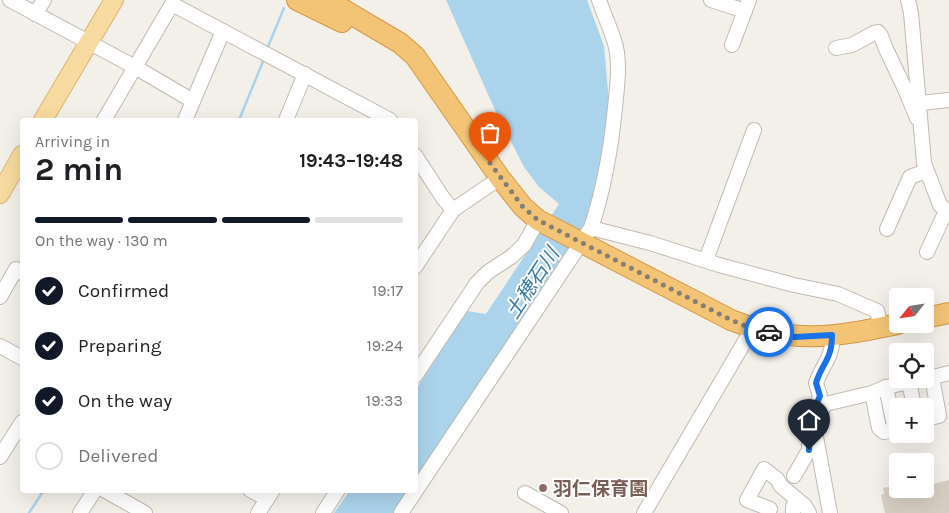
<!DOCTYPE html>
<meta charset="utf-8">
<style>
:root{--surface:#fff;--page:#f2f2f2;--text:#202124;--muted:#757577;--line:#e0e0e0;--accent:#111827}
body{margin:0;font-family:Karla,"Noto Sans JP",sans-serif;background:var(--page);color:var(--text);height:100vh;display:flex;flex-direction:column;font-size:19px;white-space:nowrap}
*{box-sizing:border-box;margin:0}
p{font-size:16px;color:var(--muted)}
.icon{flex:none;width:28px;height:28px;fill:none;stroke:currentColor;stroke-width:2;stroke-linecap:round;stroke-linejoin:round}
.map{position:relative;flex:1;overflow:hidden}
.drawer{position:absolute;left:20px;top:118px;width:398px;height:375px;display:flex;flex-direction:column;background:var(--surface);border-radius:5px;box-shadow:0 5px 20px #0002}
.drawer>*{flex:none}
.needle{width:32px;rotate:240deg}
.fabs{position:absolute;left:889px;top:288px;display:grid;gap:10px}
.fabs a{display:grid;place-items:center;width:45px;height:45px;border-radius:5px;background:var(--surface);box-shadow:0 5px 20px #0002;font-size:25px}
.pin{position:absolute;display:grid;place-items:center;width:42px;height:42px;color:#fff;margin:-51px -21px;border-radius:50% 50% 50% 0;rotate:-45deg;box-shadow:0 0 5px #0007}
.pin .icon{rotate:45deg}
.courier{position:absolute;display:grid;place-items:center;width:50px;height:50px;margin:-25px;border:4px solid #1a73e8;border-radius:50%;background:#fff;color:#222;box-shadow:0 1px 6px #0007}
.summary em{font-style:normal;font-weight:700}
.summary div{display:flex;flex-direction:column-reverse}
.summary{display:flex;align-items:center;justify-content:space-between;height:85px;padding:0 15px}
h1{font-size:32px;font-weight:700;line-height:38px}
.bar{display:grid;grid-template-columns:repeat(4,1fr);gap:8px 5px;align-content:center;height:60px;padding:0 15px}
.bar i{height:6px;border-radius:4px;background:var(--line)}
.bar .selected{background:var(--accent)}
.bar p{grid-column:span 4}
ol{padding:0 15px;list-style:none}
li{display:flex;align-items:center;gap:15px;height:55px}
li p{margin-inline-start:auto}
li .icon{padding:5px;border-radius:50%;background:var(--accent);color:#fff;stroke-width:4}
li:last-child{color:var(--muted)}
li i{width:28px;height:28px;border:2px solid var(--line);border-radius:50%}
.map>svg:first-child{display:block}
.water{fill:#abd3eb}
.lines{fill:none;stroke-linecap:round;stroke-linejoin:round}
.stream{stroke:#abd3eb;stroke-width:2.5}
.building{fill:#d7cec3}
.minor-casing{stroke:#c1bab0;stroke-width:16}
.major-casing{stroke:#dbb670;stroke-width:20}
.highway-casing{stroke:#d29845;stroke-width:22}
.minor{stroke:#fff;stroke-width:14}
.major{stroke:#f6da9f;stroke-width:18}
.highway{stroke:#f3c475;stroke-width:20}
.done{stroke:#837e76;stroke-width:5;stroke-dasharray:0 9}
.route{stroke:#1a73e8;stroke-width:6}
.education-dot{fill:#8d6e63;stroke:#fff;stroke-width:2}
.labels{text-anchor:middle;stroke-width:4;stroke-linejoin:round;paint-order:stroke}
.education-label{font-size:19px;font-weight:bold;fill:#785e54;stroke:#fff;text-anchor:start}
.water-label{font-size:20px;font-style:italic;fill:#377aa3;stroke:#fff}
</style>
<div class="map">
<svg width="949" height="513" viewBox="0 0 949 513">
<rect width="100%" height="100%" fill="#f3f0e9"/>
<g class="water">
<path d="M446,0H587L604,46L609,102L600,178L586,224L415,483V391L467,311L486,314L559,204L539,187L524,167L495,110Z"/>
<path d="M350,490H411L396,513H334Z"/>
</g>
<g class="lines">
<g class="stream">
<path d="M267,49L284,8"/>
<path d="M239,120L264,59"/>
<path d="M29,513L44,490"/>
</g>
</g>
<path class="building" d="M949,480V513H885L881,495L884,494L883,488L898,485V489H925V486Z"/>
<g class="lines">
<defs>
<g id="minor">
<path d="M10,0L135,67L193,101"/>
<path d="M711,0L745,11"/>
<path d="M908,0L911,13L924,163L940,205L949,213"/>
<path d="M35,14L44,0"/>
<path d="M732,45L749,0"/>
<path d="M836,48L852,45L874,33L878,32L881,36L886,49L905,89L917,118"/>
<path d="M920,103L949,100"/>
<path d="M104,120L172,4L390,120"/>
<path d="M185,120L223,31"/>
<path d="M286,120L305,74"/>
<path d="M415,155L443,198L453,210"/>
<path d="M591,228L650,243L719,265L794,285L838,294L877,311L881,327"/>
<path d="M887,229L910,177L926,171"/>
<path d="M927,252L946,211"/>
<path d="M706,260L754,130"/>
<path d="M415,267L453,210L500,178"/>
<path d="M0,297L16,269L22,273"/>
<path d="M0,346L22,358"/>
<path d="M415,376L477,283L488,272L511,257L524,245L538,220"/>
<path d="M925,379L949,373"/>
<path d="M909,382L914,406"/>
<path d="M872,393L879,428L884,432L895,430"/>
<path d="M814,411L820,396L816,383C823,363 832,360 833,335"/>
<path d="M925,419L939,416L932,377"/>
<path d="M898,431L895,430L886,387L924,379"/>
<path d="M0,457L22,422"/>
<path d="M794,476L809,450V432"/>
<path d="M104,490L145,513"/>
<path d="M250,490L267,499"/>
<path d="M525,493L561,513"/>
<path d="M770,509L747,500L764,469L777,479L781,486L805,506L809,513"/>
<path d="M80,513L95,490"/>
<path d="M258,513L273,490"/>
<path d="M323,513L338,490"/>
<path d="M401,513L591,228C604,189 611,149 615,108C617,88 620,66 616,47C612,31 604,15 599,0"/>
<path d="M644,513L748,336L750,328"/>
<path d="M793,513V507L796,499"/>
<path d="M830,513L816,437V424L825,404L872,393L886,387"/>
</g>
<g id="major">
<path d="M43,120L114,0"/>
<path d="M0,194L22,155"/>
</g>
<g id="highway">
<path d="M297,0L342,22"/>
<path d="M327,0L400,43L415,56L500,178L523,207L538,220L731,320C793,345 835,337 898,324"/>
<path d="M925,318L949,313"/>
</g>
</defs>
<use href="#minor" class="minor-casing"/>
<use href="#major" class="major-casing"/>
<use href="#highway" class="highway-casing"/>
<use href="#minor" class="minor"/>
<use href="#major" class="major"/>
<use href="#highway" class="highway"/>
</g>
<g class="lines">
<path class="done" d="M490,163L523,207L538,220L731,320L750,328L769,332"/>
<path class="route" d="M769,332L795,337L832,335C832,360 822,363 816,383L820,396L810,419L809,450"/>
</g>
<circle class="education-dot" cx="543" cy="488" r="5"/>
<g class="labels">
<g class="education-label">
<text x="553" y="495">羽仁保育園</text>
</g>
<g class="water-label">
<text transform="translate(532 283) rotate(-57)" y="7">土穂石川</text>
</g>
</g>
</svg>
<div class="fabs">
<a><svg class="needle" viewBox="-14 -14 28 28"><path d="M0-13l5 13h-10z" fill="#e53935"/><path d="M0 13l5-13h-10z" fill="#757577"/></svg></a>
<a><svg class="icon" aria-label="locate" viewBox="0 0 24 24"><circle cx="12" cy="12" r="6"/><path d="M12 2v4M12 18v4M2 12h4M18 12h4"/></svg></a>
<a>+</a>
<a>−</a>
</div>
<div class="pin" style="left:490px;top:163px;background:#ea580c"><svg class="icon" aria-label="bag" viewBox="0 0 24 24"><path d="M5 8h14l-1 12H6zM9 8a3 3 0 0 1 6 0"/></svg></div>
<div class="pin" style="left:809px;top:450px;background:#1f2937"><svg class="icon" aria-label="home" viewBox="0 0 24 24"><path d="M3 11l9-7 9 7M6 9v11h12V9"/></svg></div>
<div class="courier" style="left:769px;top:332px"><svg class="icon" aria-label="car" viewBox="0 0 24 24"><path d="M5 17H2v-5l4-1 3-4h7l3 4 3 1v5h-3M9 17h6M6 11h13"/><circle cx="7" cy="17" r="2"/><circle cx="17" cy="17" r="2"/></svg></div>
<section class="drawer">
<div class="summary"><div><h1>2 min</h1><p>Arriving in</p></div><em>19:43–19:48</em></div>
<div class="bar"><i class="selected"></i><i class="selected"></i><i class="selected"></i><i></i><p>On the way · 130 m</p></div>
<ol>
<li><svg class="icon" aria-label="check" viewBox="0 0 24 24"><path d="M5 12l5 5 9-10"/></svg>Confirmed<p>19:17</p></li>
<li><svg class="icon" aria-label="check" viewBox="0 0 24 24"><path d="M5 12l5 5 9-10"/></svg>Preparing<p>19:24</p></li>
<li><svg class="icon" aria-label="check" viewBox="0 0 24 24"><path d="M5 12l5 5 9-10"/></svg>On the way<p>19:33</p></li>
<li><i></i>Delivered</li>
</ol>
</section>
</div>
